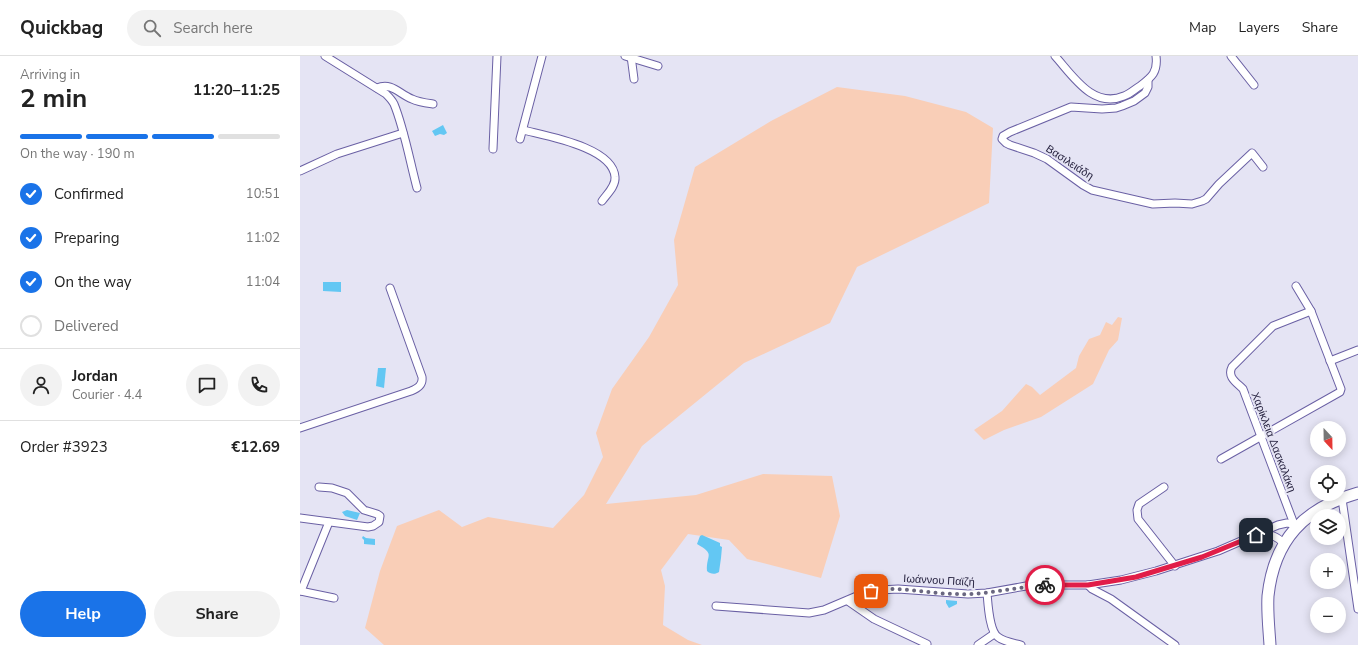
<!DOCTYPE html>
<meta charset="utf-8">
<style>
:root{--surface:#fff;--page:#f2f2f2;--text:#222;--muted:#767676;--line:#e0e0e0;--accent:#1a73e8}
body{margin:0;font-family:"Nunito Sans",sans-serif;background:var(--page);color:var(--text);height:100vh;display:flex;flex-direction:column;font-size:15px;white-space:nowrap}
*{box-sizing:border-box;margin:0}
p{font-size:13px;color:var(--muted)}
.icon{flex:none;width:22px;height:22px;fill:none;stroke:currentColor;stroke-width:2;stroke-linecap:round;stroke-linejoin:round}
.map{position:relative;flex:1;overflow:hidden}
.sheet{display:flex;flex-direction:column;background:var(--surface);width:300px}
.sheet>*{flex:none}
.needle{width:26px;rotate:158deg}
.controls{position:absolute;left:1010px;top:365px;display:grid;gap:8px}
.controls a{display:grid;place-items:center;width:36px;height:36px;border-radius:50%;background:var(--surface);box-shadow:0 2px 10px #0003;font-size:20px}
.pin{position:absolute;display:grid;place-items:center;width:34px;height:34px;color:#fff;margin:-17px;border-radius:8px;box-shadow:0 2px 6px #0006}
.courier{position:absolute;display:grid;place-items:center;width:40px;height:40px;margin:-20px;border:3px solid #e11d48;border-radius:50%;background:#fff;color:#222;box-shadow:0 1px 5px #0007}
.summary em{font-style:normal;font-weight:700}
.summary div{display:flex;flex-direction:column-reverse}
.summary{display:flex;align-items:center;justify-content:space-between;height:68px;padding:0 20px}
h1{font-size:26px;font-weight:700;line-height:30px}
.bar{display:grid;grid-template-columns:repeat(4,1fr);gap:6px 4px;align-content:center;height:48px;padding:0 20px}
.bar i{height:5px;border-radius:3px;background:var(--line)}
.bar .active{background:var(--accent)}
.bar p{grid-column:span 4}
.line{display:flex;align-items:center;gap:10px;padding:0 20px;border-top:1px solid var(--line)}
.line div{flex:1}
.round{display:grid;place-items:center;flex:none;width:42px;height:42px;border-radius:21px;background:var(--page)}
ol{padding:0 20px;list-style:none}
li{display:flex;align-items:center;gap:12px;height:44px}
li p{margin-inline-start:auto}
li .icon{padding:4px;border-radius:50%;background:var(--accent);color:#fff;stroke-width:4}
li:last-child{color:var(--muted)}
li i{width:22px;height:22px;border:2px solid var(--line);border-radius:50%}
.button{display:flex;gap:8px;margin-top:auto;padding:8px 20px}
.button a{flex:1;height:46px;border-radius:24px;background:var(--accent);color:#fff;font-size:16px;font-weight:700;line-height:46px;text-align:center}
.button a+a{background:var(--page);color:var(--text)}
header{display:flex;align-items:center;gap:24px;box-sizing:border-box;height:56px;padding:0 20px;background:var(--surface);border-bottom:1px solid var(--line)}
header strong{font-size:19px}
nav{display:flex;gap:22px;margin-inline-start:auto;font-size:14px}
.search{width:280px;height:36px;background:var(--page);display:flex;align-items:center;gap:10px;box-sizing:border-box;padding:0 14px;border-radius:22px;color:var(--muted);font-size:15px}
main{display:flex;flex:1;min-height:0}
.map>svg:first-child{display:block}
.green{fill:#f9ceb7}
.water{fill:#63c7f3}
.lines{fill:none;stroke-linecap:round;stroke-linejoin:round}
.street-casing{stroke:#6a60a4;stroke-width:9}
.secondary-casing{stroke:#6a60a4;stroke-width:13}
.street{stroke:#fff;stroke-width:7}
.secondary{stroke:#fff;stroke-width:11}
.done{stroke:#6a6780;stroke-width:4;stroke-dasharray:0 7.2}
.route{stroke:#e11d48;stroke-width:5}
.labels{text-anchor:middle;stroke-width:4;stroke-linejoin:round;paint-order:stroke}
.street-label{font-size:11px;fill:#282441;stroke:#e5e4f4}
</style>
<header>
<strong>Quickbag</strong>
<div class="search"><svg class="icon" aria-label="search" viewBox="0 0 24 24"><circle cx="10" cy="10" r="6"/><path d="M15 15l6 6"/></svg>Search here</div>
<nav><a>Map</a><a>Layers</a><a>Share</a></nav>
</header>
<main>
<section class="sheet">
<div class="summary"><div><h1>2 min</h1><p>Arriving in</p></div><em>11:20–11:25</em></div>
<div class="bar"><i class="active"></i><i class="active"></i><i class="active"></i><i></i><p>On the way · 190 m</p></div>
<ol>
<li><svg class="icon" aria-label="check" viewBox="0 0 24 24"><path d="M5 12l5 5 9-10"/></svg>Confirmed<p>10:51</p></li>
<li><svg class="icon" aria-label="check" viewBox="0 0 24 24"><path d="M5 12l5 5 9-10"/></svg>Preparing<p>11:02</p></li>
<li><svg class="icon" aria-label="check" viewBox="0 0 24 24"><path d="M5 12l5 5 9-10"/></svg>On the way<p>11:04</p></li>
<li><i></i>Delivered</li>
</ol>
<div class="line" style="height:72px"><a class="round"><svg class="icon" aria-label="person" viewBox="0 0 24 24"><circle cx="12" cy="8" r="4"/><path d="M4 21q1-7 8-7t8 7"/></svg></a><div><b>Jordan</b><p>Courier · 4.4</p></div><a class="round"><svg class="icon" aria-label="chat" viewBox="0 0 24 24"><path d="M4 5h16v11H9l-5 4z"/></svg></a><a class="round"><svg class="icon" aria-label="phone" viewBox="0 0 24 24"><path d="M5 4h4l2 5-3 2q2 4 5 5l2-3 5 2v4C11 20 4 13 5 4z"/></svg></a></div>
<div class="line" style="height:52px"><div>Order #3923</div><b>€12.69</b></div>
<div class="button"><a>Help</a><a>Share</a></div>
</section>
<div class="map">
<svg width="1058" height="589" viewBox="0 0 1058 589">
<rect width="100%" height="100%" fill="#e5e4f4"/>
<g class="green">
<path d="M537,31L605,40L666,56L693,72L689,147L557,211L530,267L444,307L342,390L306,448L396,439L463,418L532,420L540,460L521,522L447,503L429,484L388,478L361,514L365,530L363,569L388,584L402,589H84L65,572L80,515L97,470L139,454L162,471L188,461L253,472L284,439L303,401L296,377L312,333L349,281L378,229L374,184L395,111L471,65Z"/>
<path d="M818,261L822,262L818,284L809,294L793,328L741,361L704,374L684,384L674,374L702,355L726,328L732,331L740,339L776,312L779,300L789,283L800,279L806,266L812,269Z"/>
</g>
<g class="water">
<path d="M143,69L147,77L144,79L140,78L135,80L132,75Z"/>
<path d="M23,226H41V236L23,235Z"/>
<path d="M78,312H86L84,332L76,330Z"/>
<path d="M47,454L60,457L57,464L45,460L42,456Z"/>
<path d="M402,479L420,487V490L422,491L421,502L419,516C415,519 410,518 407,515C406,498 416,499 397,488L400,480Z"/>
<path d="M63,480L66,482L75,483V489L64,488V484L62,482Z"/>
<path d="M646,544L657,545V548L649,552L646,547Z"/>
</g>
<g class="lines">
<defs>
<g id="street">
<path d="M25,0L86,38C89,41 92,44 94,48C104,72 110,106 117,132"/>
<path d="M325,0L358,10"/>
<path d="M331,0L334,23"/>
<path d="M755,0C773,20 793,53 824,40C830,38 835,33 840,30C852,21 858,16 856,0"/>
<path d="M931,0L954,29"/>
<path d="M848,24V31L845,37L834,45L822,50L816,52L802,53L771,51L710,76L703,80L702,83L706,87L710,89L734,97L747,103L783,129L792,134L853,148L875,147L892,148L902,145L906,143L919,128L952,97L963,111"/>
<path d="M77,32C92,26 99,38 112,43C118,46 126,47 133,48"/>
<path d="M223,74C246,80 313,91 315,121C316,130 307,138 302,145"/>
<path d="M220,83L242,0"/>
<path d="M193,93L197,0"/>
<path d="M0,115L37,98L103,77"/>
<path d="M1030,305L1058,294"/>
<path d="M0,372L111,335C118,332 123,329 122,321L90,232"/>
<path d="M921,403L1040,336L1041,333L1011,255L996,230"/>
<path d="M864,431L839,448L837,454L838,463L875,510"/>
<path d="M1042,443L1058,553"/>
<path d="M0,462L68,471L73,470L79,466L80,460L77,458L64,454L47,437L32,432L19,431"/>
<path d="M994,468L943,333C936,326 927,321 932,311L973,270L1011,255"/>
<path d="M961,479C971,478 977,480 984,488"/>
<path d="M788,529L792,533L811,543L875,589"/>
<path d="M0,535L34,542"/>
<path d="M1,535L29,466"/>
<path d="M687,537C688,547 689,575 698,581C704,586 714,587 721,589"/>
<path d="M548,545L574,563L627,588"/>
<path d="M416,550L509,557L524,554L564,537L580,534L598,533L668,538L687,537L726,530L753,529H788L821,524L856,515L918,495L978,469L987,467L999,469"/>
<path d="M678,589L694,578"/>
</g>
<path id="secondary" d="M970,589C969,573 967,556 968,540C974,484 1004,452 1058,437"/>
</defs>
<use href="#street" class="street-casing"/>
<use href="#secondary" class="secondary-casing"/>
<use href="#street" class="street"/>
<use href="#secondary" class="secondary"/>
</g>
<g class="lines">
<path class="done" d="M571,535L588,533H598C622,535 645,539 669,538C694,537 719,531 745,529"/>
<path class="route" d="M745,529H788L836,521L902,501L956,479"/>
</g>
<g class="labels">
<g class="street-label">
<text transform="translate(770 106) rotate(33)" y="4">Βασιλειάδη</text>
<text transform="translate(974 386) rotate(69)" y="4">Χαρίκλεια Δασκαλάκη</text>
<text transform="translate(639 524) rotate(3)" y="4">Ιωάννου Παϊζή</text>
</g>
</g>
</svg>
<div class="controls">
<a><svg class="needle" viewBox="-14 -14 28 28"><path d="M0-13l5 13h-10z" fill="#e53935"/><path d="M0 13l5-13h-10z" fill="#767676"/></svg></a>
<a><svg class="icon" aria-label="locate" viewBox="0 0 24 24"><circle cx="12" cy="12" r="6"/><path d="M12 2v4M12 18v4M2 12h4M18 12h4"/></svg></a>
<a><svg class="icon" aria-label="layers" viewBox="0 0 24 24"><path d="M12 4l9 5-9 5-9-5zM3 14l9 5 9-5"/></svg></a>
<a>+</a>
<a>−</a>
</div>
<div class="pin" style="left:571px;top:535px;background:#ea580c"><svg class="icon" aria-label="bag" viewBox="0 0 24 24"><path d="M5 8h14l-1 12H6zM9 8a3 3 0 0 1 6 0"/></svg></div>
<div class="pin" style="left:956px;top:479px;background:#1f2937"><svg class="icon" aria-label="home" viewBox="0 0 24 24"><path d="M3 11l9-7 9 7M6 9v11h12V9"/></svg></div>
<div class="courier" style="left:745px;top:529px"><svg class="icon" aria-label="bike" viewBox="0 0 24 24"><circle cx="6" cy="16" r="4"/><circle cx="18" cy="16" r="4"/><path d="M6 16l4-8h5l3 8M10 8l3 8H6M13 5h3"/></svg></div>
</div>
</main>
